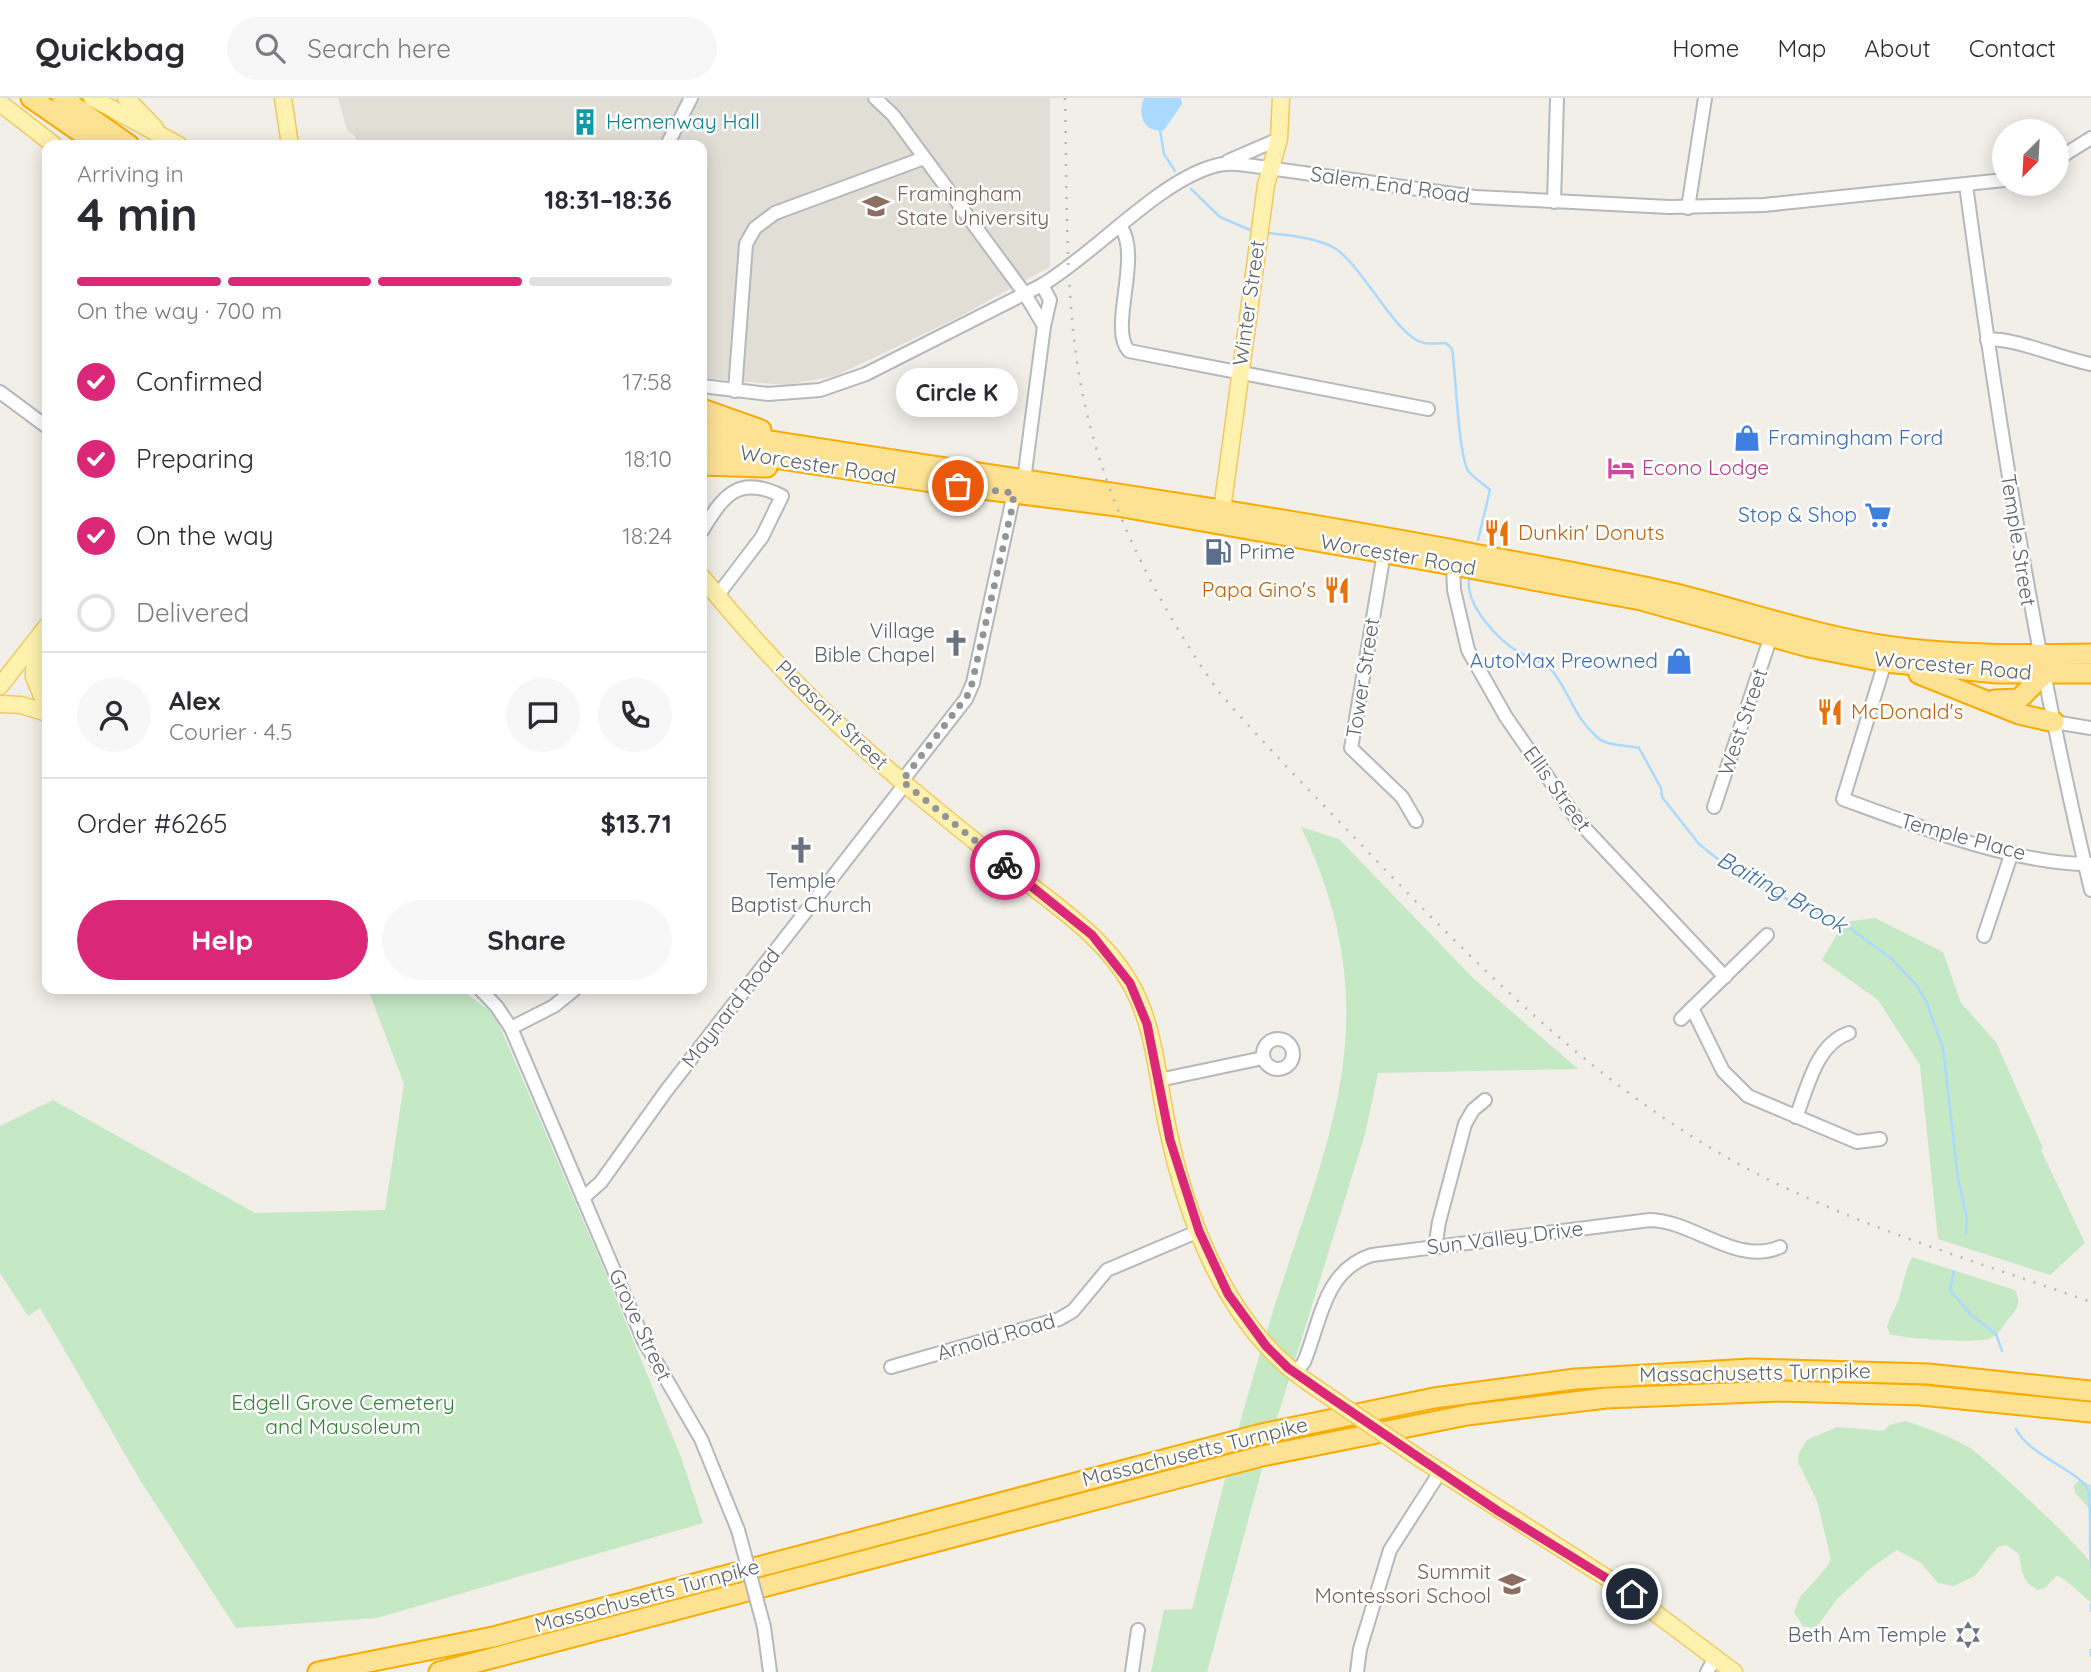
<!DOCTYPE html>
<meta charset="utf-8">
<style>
:root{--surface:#fff;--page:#f7f7f7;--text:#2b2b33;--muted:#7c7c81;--line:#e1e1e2;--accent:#db2777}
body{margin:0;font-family:Quicksand,sans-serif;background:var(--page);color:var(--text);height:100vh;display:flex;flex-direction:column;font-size:26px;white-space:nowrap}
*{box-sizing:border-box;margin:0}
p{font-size:23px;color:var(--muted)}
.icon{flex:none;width:38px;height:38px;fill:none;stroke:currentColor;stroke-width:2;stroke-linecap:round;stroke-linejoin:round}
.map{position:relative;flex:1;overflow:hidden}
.details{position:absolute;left:42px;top:42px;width:665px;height:854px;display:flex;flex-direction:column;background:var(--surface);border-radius:14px;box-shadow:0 4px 18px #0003}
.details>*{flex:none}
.needle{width:46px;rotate:204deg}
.tools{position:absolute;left:1992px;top:21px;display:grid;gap:14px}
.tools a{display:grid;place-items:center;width:77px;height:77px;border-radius:50%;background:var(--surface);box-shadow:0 4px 18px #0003;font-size:35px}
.pin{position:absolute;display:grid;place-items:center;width:60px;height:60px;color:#fff;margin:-30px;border:4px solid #fff;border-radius:50%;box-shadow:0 2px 7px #0007}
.courier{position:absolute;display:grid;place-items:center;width:70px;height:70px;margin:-35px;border:5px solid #db2777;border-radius:50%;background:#fff;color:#222;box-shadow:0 2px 9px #0007}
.bubble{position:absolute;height:49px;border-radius:24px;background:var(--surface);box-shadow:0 4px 18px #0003;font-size:23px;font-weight:800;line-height:49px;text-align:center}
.summary em{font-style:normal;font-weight:800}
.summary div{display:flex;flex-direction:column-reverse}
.summary{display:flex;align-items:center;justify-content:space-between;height:119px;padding:0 35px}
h1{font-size:46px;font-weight:800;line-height:52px}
.bar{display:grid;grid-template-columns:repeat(4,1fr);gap:10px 7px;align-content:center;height:84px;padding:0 35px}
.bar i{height:9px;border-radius:5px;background:var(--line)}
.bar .selected{background:var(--accent)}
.bar p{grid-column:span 4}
.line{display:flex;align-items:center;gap:18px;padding:0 35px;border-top:2px solid var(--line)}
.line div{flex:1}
.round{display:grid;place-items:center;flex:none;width:74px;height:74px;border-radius:37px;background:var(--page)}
ol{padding:0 35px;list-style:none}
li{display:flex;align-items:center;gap:21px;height:77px}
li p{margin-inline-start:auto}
li .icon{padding:7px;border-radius:50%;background:var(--accent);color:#fff;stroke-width:4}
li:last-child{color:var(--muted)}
li i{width:38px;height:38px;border:4px solid var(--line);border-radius:50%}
.action{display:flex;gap:14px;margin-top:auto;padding:14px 35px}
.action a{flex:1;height:80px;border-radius:42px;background:var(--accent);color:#fff;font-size:28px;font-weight:800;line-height:80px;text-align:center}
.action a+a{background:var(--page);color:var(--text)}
header{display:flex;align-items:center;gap:42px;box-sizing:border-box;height:98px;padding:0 35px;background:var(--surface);border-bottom:2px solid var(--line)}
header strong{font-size:33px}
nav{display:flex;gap:38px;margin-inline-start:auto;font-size:24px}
.search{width:490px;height:63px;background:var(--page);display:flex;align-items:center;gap:18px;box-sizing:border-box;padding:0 24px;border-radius:38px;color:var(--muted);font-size:26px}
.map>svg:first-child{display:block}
.education{fill:#e1ded6}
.green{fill:#c5e8c5}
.water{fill:#aadaff}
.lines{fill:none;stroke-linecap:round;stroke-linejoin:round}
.stream{stroke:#aadaff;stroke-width:2.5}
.minor-casing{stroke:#b5b8bc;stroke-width:16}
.major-casing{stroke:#f2c960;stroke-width:19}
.highway-casing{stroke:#f9ab00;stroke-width:23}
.minor{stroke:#fff;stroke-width:12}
.major{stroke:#fff2af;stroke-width:16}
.highway{stroke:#fde293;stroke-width:19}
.rail{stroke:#b6b7b8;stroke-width:2.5;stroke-dasharray:2 9;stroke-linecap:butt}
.minor-bridge-casing{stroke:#b5b8bc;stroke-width:16;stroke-linecap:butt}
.major-bridge-casing{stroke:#f2c960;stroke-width:19;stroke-linecap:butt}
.minor-bridge{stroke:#fff;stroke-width:12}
.major-bridge{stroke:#fff2af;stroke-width:16}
.done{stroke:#929495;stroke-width:7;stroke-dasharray:0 12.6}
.route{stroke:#db2777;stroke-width:9}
.labels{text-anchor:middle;stroke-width:5;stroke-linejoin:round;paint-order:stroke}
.culture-label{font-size:21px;fill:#0d838f;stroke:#fff;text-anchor:start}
.street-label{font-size:21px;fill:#5f6368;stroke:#fff}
.education-label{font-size:21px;fill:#785e54;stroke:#fff;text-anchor:start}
.shop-label{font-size:21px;fill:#366cbe;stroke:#fff;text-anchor:end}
.hotel-label{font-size:21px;fill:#b23c85;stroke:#fff;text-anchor:start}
.food-label{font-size:21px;fill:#c56008;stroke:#fff;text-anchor:start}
.service-label{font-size:21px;fill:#4e5e75;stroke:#fff;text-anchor:start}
.worship-label{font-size:21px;fill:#5b616d;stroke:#fff;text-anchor:end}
.park-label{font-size:21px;fill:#348238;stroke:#fff}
.water-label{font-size:23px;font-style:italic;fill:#4174aa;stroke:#fff}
</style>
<header>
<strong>Quickbag</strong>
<div class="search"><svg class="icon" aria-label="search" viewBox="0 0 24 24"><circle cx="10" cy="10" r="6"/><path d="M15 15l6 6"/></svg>Search here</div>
<nav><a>Home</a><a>Map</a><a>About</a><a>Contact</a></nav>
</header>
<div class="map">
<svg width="2091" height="1574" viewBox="0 0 2091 1574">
<rect width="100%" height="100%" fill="#f1efe8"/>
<path class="education" d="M338,0H1050V169L955,221L835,278L786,287L702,280V47H359L354,37L347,32Z"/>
<g class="green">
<path d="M1301,729L1339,741L1473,880L1578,971L1378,975L1365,1036L1266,1356L1207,1574H1151L1164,1512L1192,1511C1216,1417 1239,1322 1268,1229C1326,1043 1393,921 1301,729Z"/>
<path d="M1875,820L1943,854L1961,905L1996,944L2043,1050L2041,1052L2085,1145L2050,1177L1938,1141L1920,967L1878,902L1822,862L1844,824Z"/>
<path d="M368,891H460L495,917L606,1176L681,1359L703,1425L377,1520L236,1530L140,1382L40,1210L28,1218L0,1175V1028L53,1002L255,1115L385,1112L404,986Z"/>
<path d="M1912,1159L2015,1192C2021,1204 2018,1210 2009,1220C2003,1227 2001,1235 1991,1240C1980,1246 1904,1241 1890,1236L1887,1229C1890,1218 1897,1208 1900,1197C1904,1183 1905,1173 1912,1159Z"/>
<path d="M1905,1323C1927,1330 1950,1338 1970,1350C1984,1359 2088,1455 2091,1466C2091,1477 2091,1493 2091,1504C2080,1497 2068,1480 2056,1478L2046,1489L2038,1492C2022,1484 2022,1473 2019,1456L2006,1447L1998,1449L1975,1478L1954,1488L1938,1485L1921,1465L1897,1452L1871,1470L1837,1501L1818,1527L1811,1530L1803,1528L1794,1514L1800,1499L1827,1469L1831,1461L1817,1403L1798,1364L1799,1355L1807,1342L1837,1329L1884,1333L1889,1327Z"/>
<path d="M2080,1382L2091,1387V1412L2075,1395L2074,1387Z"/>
</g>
<path class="water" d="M1144,0H1181L1182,6L1164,32C1144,36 1137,17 1144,0Z"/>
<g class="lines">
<g class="stream">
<path d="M1160,32L1164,56L1175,73"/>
<path d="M1191,91L1220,119L1250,132"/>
<path d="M1268,135C1287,137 1320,140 1336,151C1363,169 1397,240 1424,245C1431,246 1439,245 1446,245L1452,251C1456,275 1458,360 1469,374C1475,381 1484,386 1490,392L1478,442"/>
<path d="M1469,482C1466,508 1499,543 1520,555C1533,561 1548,565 1556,578C1572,601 1575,620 1598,640C1607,648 1627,647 1639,650L1661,690L1662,699L1699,746L1729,770L1796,806L1843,825L1892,861L1916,887L1926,903L1943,950L1958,1081L1967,1121L1966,1135"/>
<path d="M1954,1173L1950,1192L1971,1217L1996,1236L2002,1253"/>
<path d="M2016,1331C2030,1359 2082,1373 2089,1394C2091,1417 2089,1446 2091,1470"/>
<path d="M2091,1506V1513"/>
<path d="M2091,1552V1558"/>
</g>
<defs>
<g id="minor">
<path d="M875,0L893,17L1025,196L1044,228"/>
<path d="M667,47L691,0"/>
<path d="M2056,62L2091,40"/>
<path d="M1228,63L1279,41"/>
<path d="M1966,87C1998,325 2035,559 2091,792"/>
<path d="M1554,104L1557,0"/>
<path d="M1688,110L1705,0"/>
<path d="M1121,129C1142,160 1108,231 1129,253L1428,311"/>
<path d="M1987,242C2010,238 2062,261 2091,266"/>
<path d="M702,288L768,296L820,292L866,276L1042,187C1094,156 1156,86 1211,69C1225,64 1239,66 1254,68L1475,99L1669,109L1764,107L2004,82"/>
<path d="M735,293L746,146L755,130L775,115L924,60"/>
<path d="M0,294L47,329"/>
<path d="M1024,382L1044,228L1050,202L1042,187"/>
<path d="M702,433C723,398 738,376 782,398L762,439L717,498"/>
<path d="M1384,455L1351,650L1402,699L1416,723"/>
<path d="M1453,467L1454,492L1468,552L1506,619L1578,723L1725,879"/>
<path d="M1885,564L1843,701C1914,727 2016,767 2091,766"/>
<path d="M2054,624L2091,630"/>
<path d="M902,683L966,601L973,585L1014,395"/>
<path d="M1714,709L1771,538"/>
<path d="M1984,838L2012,754"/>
<path d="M480,891L497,909L511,930L644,1243L701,1341L738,1432"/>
<path d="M1692,910L1723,973L1748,998L1857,1044L1880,1041"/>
<path d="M1681,921L1767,837"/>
<path d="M511,930L554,908L575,891"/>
<circle cx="1278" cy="956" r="15"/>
<path d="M1159,982L1263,960"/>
<path d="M1796,1019C1808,989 1816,946 1849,935"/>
<path d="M583,1100L601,1084L666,993L905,686"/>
<path d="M1435,1150L1439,1124L1465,1026L1473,1012L1485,1002"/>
<path d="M891,1269L1059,1221L1073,1213L1107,1172L1199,1133"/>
<path d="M1295,1276L1304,1264C1321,1223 1324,1172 1372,1157L1650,1122C1694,1123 1737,1168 1780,1149"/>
<path d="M764,1529L770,1574"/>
<path d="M1132,1574L1138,1532"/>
<path d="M1357,1574L1360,1551L1390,1452L1440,1374"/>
<path d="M1707,1574L1715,1560"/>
</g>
<g id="major">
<path d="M92,0L179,47"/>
<path d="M126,0L155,30"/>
<path d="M283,0L290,47"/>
<path d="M0,5L54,47"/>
<path d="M1222,412L1266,87L1279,41L1281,0"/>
<path d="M702,479C767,560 841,634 922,700C957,729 993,758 1029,786C1066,815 1106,843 1130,885C1154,926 1157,977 1166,1022C1185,1118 1225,1227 1309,1285"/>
<path d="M35,546L34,579L47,609"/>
<path d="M0,588L47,528"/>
<path d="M0,606L21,607L47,615"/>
<path d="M1419,1360L1618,1487L1734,1574"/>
</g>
<g id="highway">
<path d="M31,0L99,47"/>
<path d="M62,0L129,47"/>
<path d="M702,311L761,332"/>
<path d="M702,332C956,374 1211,406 1464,454C1536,468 1609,480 1680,497C1751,515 1819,539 1893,549C1957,558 2026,557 2091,556"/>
<path d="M702,349L958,388L1117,408L1453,467L1641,502L1809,549L1885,564L1997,575H2091"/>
<path d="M702,367L767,369"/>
<path d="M1919,576L2019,616L2054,624"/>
<path d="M1995,602L2019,601L2043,577"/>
<path d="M318,1574L493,1539L1261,1336L1434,1300L1575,1281L1751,1271L1928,1276L2091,1293"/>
<path d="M439,1574L1262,1358L1467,1317L1606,1300L1781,1293L1921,1297L2091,1314"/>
</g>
</defs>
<use href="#minor" class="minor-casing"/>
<use href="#major" class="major-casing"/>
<use href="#highway" class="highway-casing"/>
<use href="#minor" class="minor"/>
<use href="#major" class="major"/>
<use href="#highway" class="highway"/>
<path class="rail" d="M1065,0C1067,83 1065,167 1075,249C1090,374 1147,492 1219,594C1267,650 1320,703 1371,757C1484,875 1601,992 1746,1070C1855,1128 1975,1163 2091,1204"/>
<defs>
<path id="minor-bridge" d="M738,1432L764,1529"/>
<path id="major-bridge" d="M1309,1285L1419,1360"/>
</defs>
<use href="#minor-bridge" class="minor-bridge-casing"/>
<use href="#major-bridge" class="major-bridge-casing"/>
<use href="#minor-bridge" class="minor-bridge"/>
<use href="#major-bridge" class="major-bridge"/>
</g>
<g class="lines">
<path class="done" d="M958,388L1014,395L1012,410L970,594L902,683L1005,767"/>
<path class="route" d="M1005,767L1092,837L1130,885L1147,926L1170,1042L1199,1133L1228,1196L1266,1248L1288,1270L1331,1300L1498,1413L1632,1496"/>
</g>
<defs>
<symbol id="building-bare" viewBox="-9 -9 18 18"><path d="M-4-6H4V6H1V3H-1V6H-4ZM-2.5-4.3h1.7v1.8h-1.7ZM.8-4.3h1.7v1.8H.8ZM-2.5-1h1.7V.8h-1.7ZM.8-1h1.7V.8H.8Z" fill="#0f9aa8" stroke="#fff" stroke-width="2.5" paint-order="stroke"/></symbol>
<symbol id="university-bare" viewBox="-9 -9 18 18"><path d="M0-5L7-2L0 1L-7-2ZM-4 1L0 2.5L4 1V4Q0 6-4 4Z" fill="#8d6e63" stroke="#fff" stroke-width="2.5" paint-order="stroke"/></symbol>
<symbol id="shop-bare" viewBox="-9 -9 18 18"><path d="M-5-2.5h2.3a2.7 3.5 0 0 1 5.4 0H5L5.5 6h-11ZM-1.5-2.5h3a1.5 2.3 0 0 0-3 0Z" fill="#3f7fe0" stroke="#fff" stroke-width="2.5" paint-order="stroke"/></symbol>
<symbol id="hotel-bare" viewBox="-9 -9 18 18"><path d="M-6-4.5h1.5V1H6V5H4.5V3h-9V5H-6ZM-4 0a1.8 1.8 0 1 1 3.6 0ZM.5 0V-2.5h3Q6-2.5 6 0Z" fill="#d1479c" stroke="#fff" stroke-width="2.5" paint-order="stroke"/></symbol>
<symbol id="supermarket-bare" viewBox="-9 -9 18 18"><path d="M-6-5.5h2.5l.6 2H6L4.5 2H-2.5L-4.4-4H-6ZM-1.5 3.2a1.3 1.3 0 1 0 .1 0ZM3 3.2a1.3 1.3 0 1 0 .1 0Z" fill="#3f7fe0" stroke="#fff" stroke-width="2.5" paint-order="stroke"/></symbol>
<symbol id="restaurant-bare" viewBox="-9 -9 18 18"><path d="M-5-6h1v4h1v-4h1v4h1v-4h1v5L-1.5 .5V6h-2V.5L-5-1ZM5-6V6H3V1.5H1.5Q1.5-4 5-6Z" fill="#e8710a" stroke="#fff" stroke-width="2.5" paint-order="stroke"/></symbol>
<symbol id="fuel-bare" viewBox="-9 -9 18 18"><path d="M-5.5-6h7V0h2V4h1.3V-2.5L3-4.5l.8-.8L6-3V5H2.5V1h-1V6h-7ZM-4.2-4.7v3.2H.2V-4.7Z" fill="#5c6f8a" stroke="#fff" stroke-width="2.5" paint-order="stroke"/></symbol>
<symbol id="church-bare" viewBox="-9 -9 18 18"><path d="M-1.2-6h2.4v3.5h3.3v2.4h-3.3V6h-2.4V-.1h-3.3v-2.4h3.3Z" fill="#6b7280" stroke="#fff" stroke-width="2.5" paint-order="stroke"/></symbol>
<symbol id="school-bare" viewBox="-9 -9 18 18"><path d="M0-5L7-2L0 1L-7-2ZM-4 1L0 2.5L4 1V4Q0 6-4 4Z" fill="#8d6e63" stroke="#fff" stroke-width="2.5" paint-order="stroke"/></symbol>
<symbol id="synagogue-bare" viewBox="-9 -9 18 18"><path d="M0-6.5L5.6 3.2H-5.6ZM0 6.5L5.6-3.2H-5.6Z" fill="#6b7280" stroke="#fff" stroke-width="2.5" paint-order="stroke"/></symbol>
</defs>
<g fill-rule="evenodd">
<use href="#building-bare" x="566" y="5" width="38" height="38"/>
<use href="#university-bare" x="857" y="89" width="38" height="38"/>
<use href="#shop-bare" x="1728" y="321" width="38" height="38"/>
<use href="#hotel-bare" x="1602" y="351" width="38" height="38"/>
<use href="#supermarket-bare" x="1859" y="398" width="38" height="38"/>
<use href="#restaurant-bare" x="1478" y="416" width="38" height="38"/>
<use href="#fuel-bare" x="1199" y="435" width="38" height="38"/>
<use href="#restaurant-bare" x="1318" y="473" width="38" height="38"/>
<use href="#church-bare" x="937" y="526" width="38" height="38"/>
<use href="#shop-bare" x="1660" y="544" width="38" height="38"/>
<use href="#restaurant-bare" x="1811" y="595" width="38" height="38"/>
<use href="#church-bare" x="782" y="733" width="38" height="38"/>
<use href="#school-bare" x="1493" y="1467" width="38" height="38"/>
<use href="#synagogue-bare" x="1949" y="1518" width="38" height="38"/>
</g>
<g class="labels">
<g class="culture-label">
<text x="606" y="31">Hemenway Hall</text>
</g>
<g class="street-label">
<text transform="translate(1390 87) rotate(8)" y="7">Salem End Road</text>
<text transform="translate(1249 205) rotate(-82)" y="7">Winter Street</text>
<text transform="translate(818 367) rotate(9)" y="7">Worcester Road</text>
<text transform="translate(2018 442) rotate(81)" y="7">Temple Street</text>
<text transform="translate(1398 457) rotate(10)" y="7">Worcester Road</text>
<text transform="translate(1953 568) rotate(5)" y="7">Worcester Road</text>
<text transform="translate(1363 580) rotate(-81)" y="7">Tower Street</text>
<text transform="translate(832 617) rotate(44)" y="7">Pleasant Street</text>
<text transform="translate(1743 624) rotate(-71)" y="7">West Street</text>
<text transform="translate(1557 691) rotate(54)" y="7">Ellis Street</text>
<text transform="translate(1963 739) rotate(15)" y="7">Temple Place</text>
<text transform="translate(731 910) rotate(-52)" y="7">Maynard Road</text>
<text transform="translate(1505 1140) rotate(-7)" y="7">Sun Valley Drive</text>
<text transform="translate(640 1227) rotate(65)" y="7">Grove Street</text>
<text transform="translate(996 1239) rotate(-16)" y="7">Arnold Road</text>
<text transform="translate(1755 1275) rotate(-1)" y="7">Massachusetts Turnpike</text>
<text transform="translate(1195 1354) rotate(-14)" y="7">Massachusetts Turnpike</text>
<text transform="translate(647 1498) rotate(-15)" y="7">Massachusetts Turnpike</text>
</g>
<g class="education-label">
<text x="897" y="103">Framingham<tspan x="897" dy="24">State University</tspan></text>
<text x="1491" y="1481" text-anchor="end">Summit<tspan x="1491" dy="24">Montessori School</tspan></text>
</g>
<g class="shop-label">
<text x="1768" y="347" text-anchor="start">Framingham Ford</text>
<text x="1857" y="424">Stop &amp; Shop</text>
<text x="1658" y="570">AutoMax Preowned</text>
</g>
<g class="hotel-label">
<text x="1642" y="377">Econo Lodge</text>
</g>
<g class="food-label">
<text x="1518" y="442">Dunkin' Donuts</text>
<text x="1316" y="499" text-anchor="end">Papa Gino's</text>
<text x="1851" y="621">McDonald's</text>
</g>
<g class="service-label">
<text x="1239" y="461">Prime</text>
</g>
<g class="worship-label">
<text x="935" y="540">Village<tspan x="935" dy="24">Bible Chapel</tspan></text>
<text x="801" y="790" text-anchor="middle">Temple<tspan x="801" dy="24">Baptist Church</tspan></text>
<text x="1947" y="1544">Beth Am Temple</text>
</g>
<g class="park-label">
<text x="343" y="1312">Edgell Grove Cemetery<tspan x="343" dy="24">and Mausoleum</tspan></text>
</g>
<g class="water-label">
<text transform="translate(1782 794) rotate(29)" y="8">Baiting Brook</text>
</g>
</g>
</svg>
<div class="tools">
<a><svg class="needle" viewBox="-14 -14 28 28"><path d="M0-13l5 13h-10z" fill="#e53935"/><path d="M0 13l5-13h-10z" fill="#7c7c81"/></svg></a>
</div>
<div class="pin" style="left:958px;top:388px;background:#ea580c"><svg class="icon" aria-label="bag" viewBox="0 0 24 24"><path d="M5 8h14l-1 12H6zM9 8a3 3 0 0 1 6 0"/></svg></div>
<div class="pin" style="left:1632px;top:1496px;background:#1f2937"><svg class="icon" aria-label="home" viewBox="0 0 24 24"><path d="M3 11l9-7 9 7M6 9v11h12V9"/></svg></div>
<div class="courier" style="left:1005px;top:767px"><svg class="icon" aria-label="bike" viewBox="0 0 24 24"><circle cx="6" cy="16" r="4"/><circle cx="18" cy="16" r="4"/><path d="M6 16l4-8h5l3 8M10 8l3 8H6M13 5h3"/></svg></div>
<div class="bubble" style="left:896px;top:270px;width:122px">Circle K</div>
<section class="details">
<div class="summary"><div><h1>4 min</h1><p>Arriving in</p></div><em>18:31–18:36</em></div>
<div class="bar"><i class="selected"></i><i class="selected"></i><i class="selected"></i><i></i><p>On the way · 700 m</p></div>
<ol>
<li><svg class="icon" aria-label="check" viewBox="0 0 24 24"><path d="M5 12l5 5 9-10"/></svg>Confirmed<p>17:58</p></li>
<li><svg class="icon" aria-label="check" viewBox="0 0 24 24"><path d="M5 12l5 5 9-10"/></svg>Preparing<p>18:10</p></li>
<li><svg class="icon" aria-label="check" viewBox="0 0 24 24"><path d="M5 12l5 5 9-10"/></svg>On the way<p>18:24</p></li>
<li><i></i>Delivered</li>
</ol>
<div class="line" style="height:126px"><a class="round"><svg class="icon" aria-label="person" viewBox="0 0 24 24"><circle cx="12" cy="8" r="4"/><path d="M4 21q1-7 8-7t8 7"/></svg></a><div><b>Alex</b><p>Courier · 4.5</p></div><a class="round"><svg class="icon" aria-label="chat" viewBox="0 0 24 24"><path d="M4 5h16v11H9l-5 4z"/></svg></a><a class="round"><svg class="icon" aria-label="phone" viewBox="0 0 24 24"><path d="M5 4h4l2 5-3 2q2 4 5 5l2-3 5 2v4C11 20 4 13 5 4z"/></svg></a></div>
<div class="line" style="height:91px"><div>Order #6265</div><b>$13.71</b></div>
<div class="action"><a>Help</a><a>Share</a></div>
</section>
</div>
